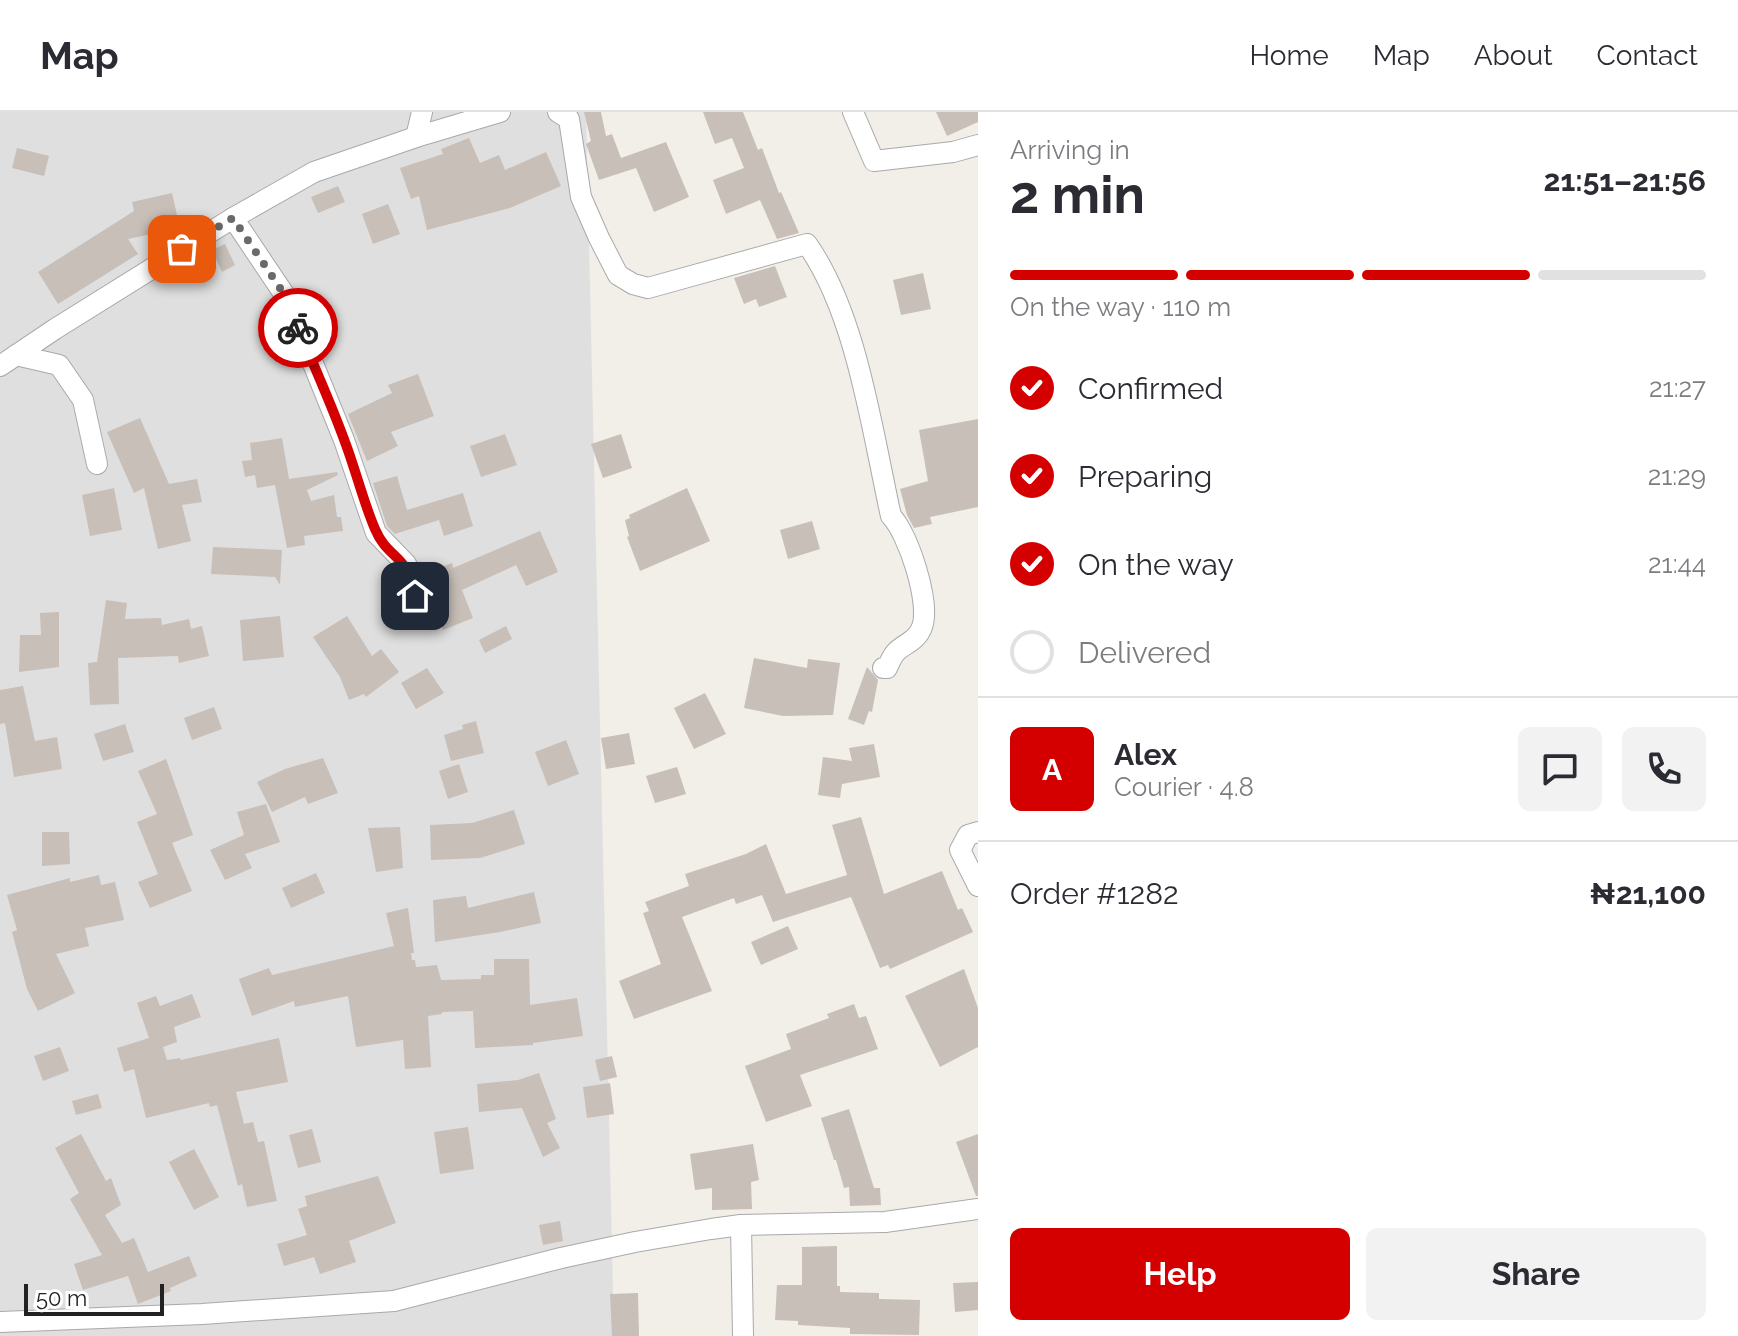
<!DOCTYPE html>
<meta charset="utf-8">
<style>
:root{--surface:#fff;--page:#f2f2f3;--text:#2b2b33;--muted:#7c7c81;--line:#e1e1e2;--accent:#d40000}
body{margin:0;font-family:Raleway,sans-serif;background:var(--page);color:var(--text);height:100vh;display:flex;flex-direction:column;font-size:30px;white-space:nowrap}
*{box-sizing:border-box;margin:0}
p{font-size:26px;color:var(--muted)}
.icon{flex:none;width:44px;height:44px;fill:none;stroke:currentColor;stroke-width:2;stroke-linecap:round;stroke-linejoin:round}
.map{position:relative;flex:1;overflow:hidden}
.side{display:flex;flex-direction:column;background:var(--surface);width:760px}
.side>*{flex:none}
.scale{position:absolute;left:24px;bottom:20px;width:140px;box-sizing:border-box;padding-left:8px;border:4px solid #222;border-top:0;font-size:22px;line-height:28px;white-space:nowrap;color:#222;-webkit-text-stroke:6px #fff;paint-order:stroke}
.pin{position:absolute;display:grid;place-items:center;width:68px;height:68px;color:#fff;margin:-34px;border-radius:16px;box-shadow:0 4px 12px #0006}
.courier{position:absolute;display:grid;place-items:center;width:80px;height:80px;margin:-40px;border:6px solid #d40000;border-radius:50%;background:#fff;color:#222;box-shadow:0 2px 10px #0007}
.overview em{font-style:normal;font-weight:700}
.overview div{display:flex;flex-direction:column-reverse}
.overview{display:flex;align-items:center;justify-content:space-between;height:136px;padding:0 32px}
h1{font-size:52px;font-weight:700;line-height:60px}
.bar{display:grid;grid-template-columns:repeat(4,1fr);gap:12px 8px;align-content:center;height:96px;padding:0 32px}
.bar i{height:10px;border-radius:6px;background:var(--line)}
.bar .active{background:var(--accent)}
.bar p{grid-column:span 4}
.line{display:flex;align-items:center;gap:20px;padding:0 32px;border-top:2px solid var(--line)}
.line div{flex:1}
.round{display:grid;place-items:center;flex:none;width:84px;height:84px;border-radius:12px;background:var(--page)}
ol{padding:0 32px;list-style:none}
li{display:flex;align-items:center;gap:24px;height:88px}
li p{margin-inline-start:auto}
li .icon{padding:8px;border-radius:50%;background:var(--accent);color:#fff;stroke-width:4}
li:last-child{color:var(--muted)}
li i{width:44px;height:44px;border:4px solid var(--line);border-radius:50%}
.button{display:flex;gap:16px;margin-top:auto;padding:16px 32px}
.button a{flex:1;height:92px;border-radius:12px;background:var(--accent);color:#fff;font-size:32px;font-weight:700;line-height:92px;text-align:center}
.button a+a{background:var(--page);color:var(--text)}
header{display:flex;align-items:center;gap:48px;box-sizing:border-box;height:112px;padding:0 40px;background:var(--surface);border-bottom:2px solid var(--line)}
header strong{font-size:38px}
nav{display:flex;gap:44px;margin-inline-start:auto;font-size:28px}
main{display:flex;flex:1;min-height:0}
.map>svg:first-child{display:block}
.residential{fill:#e0dfdf}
.building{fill:#c7bfb8}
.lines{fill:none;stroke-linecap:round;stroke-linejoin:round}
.minor-casing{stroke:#a9a9a9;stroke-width:22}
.minor{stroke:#fff;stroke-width:20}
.done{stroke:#6b6a68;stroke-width:8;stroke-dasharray:0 14.4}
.route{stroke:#d40000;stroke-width:10}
</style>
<header>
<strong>Map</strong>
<nav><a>Home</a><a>Map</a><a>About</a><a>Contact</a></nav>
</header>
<main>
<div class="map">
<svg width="978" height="1224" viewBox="0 0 978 1224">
<rect width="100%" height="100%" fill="#f2efe9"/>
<path class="residential" d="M0,0H586L614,1224H0Z"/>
<g class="building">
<path d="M584,0H601L606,24L612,22L621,46L666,30L689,85L654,100L636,56L599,68L586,32L591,29Z"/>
<path d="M703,0H743L758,38L762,36L779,81L781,80L799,121L777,127L760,88L726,102L713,68L744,56L732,26L715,32Z"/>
<path d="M936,0H978V10L947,24Z"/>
<path d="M469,26L480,51L499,43L505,58L546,40L561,74L510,96L427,118L419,84L411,87L400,56L443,42L441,37Z"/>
<path d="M17,36L49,44L44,64L12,56Z"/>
<path d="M338,74L345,90L318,101L311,85Z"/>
<path d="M172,81L180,116L128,127L138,142L58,192L38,160L134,99L132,90Z"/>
<path d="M388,92L400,122L373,132L362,102Z"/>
<path d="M225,132L235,153L222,160L212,138Z"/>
<path d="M775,154L787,185L759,195L756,187L744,192L734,166Z"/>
<path d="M923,161L931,197L901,203L893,168Z"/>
<path d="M418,262L434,304L391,320L398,334L367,349L348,302L392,281L388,273Z"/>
<path d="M140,306L169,372L197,367L202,390L182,393L191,429L158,437L144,376L134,381L107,320Z"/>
<path d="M978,307V395L930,405L932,412L914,416L907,403L900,377L928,369L919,318Z"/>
<path d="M505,322L517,353L481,365L470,334Z"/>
<path d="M621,322L632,356L603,366L591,332Z"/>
<path d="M282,326L289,367L337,360L338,363L307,378L311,389L334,383L337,405H341L343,419L304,424L305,433L287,436L275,373L257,376L255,363L245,365L242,349L252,348L250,331Z"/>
<path d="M397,364L407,398L463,381L473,414L444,424L439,408L395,422L387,414L373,371Z"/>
<path d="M114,376L122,418L90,424L82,383Z"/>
<path d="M687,376L710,429L640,459L627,425L629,424L625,408L630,406L629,403Z"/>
<path d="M812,409L820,437L788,447L780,418Z"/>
<path d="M540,419L558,460L526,474L516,453L462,478L473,506L443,518L428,480L425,461L452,451L453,456Z"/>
<path d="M213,435L282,438L280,473L275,465L211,462Z"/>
<path d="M106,488L127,491L125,507L161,506L162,513L189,507L191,517L202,514L209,544L179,551L178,544L118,546L119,592L90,593L88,551L97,550Z"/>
<path d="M59,500V555L19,560L20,523H41L40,501Z"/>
<path d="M280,504L284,545L243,549L240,508Z"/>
<path d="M347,504L372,544L381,537L399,560L366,585L364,582L349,588L340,565L313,525Z"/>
<path d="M506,514L512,527L485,541L479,528Z"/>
<path d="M754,546L807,556L808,547L840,551L833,603L783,604L744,596Z"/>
<path d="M867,555L878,568L872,600L869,599L864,613L848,607Z"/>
<path d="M427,556L444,581L416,597L401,571Z"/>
<path d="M23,574L35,629L57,625L62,657L14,665L5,611L0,612V578Z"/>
<path d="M705,581L726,622L694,637L674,596Z"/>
<path d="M214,595L222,617L192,628L184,606Z"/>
<path d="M476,609L484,641L451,649L444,623L463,617L462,613Z"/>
<path d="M125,612L134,640L103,649L94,622Z"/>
<path d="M629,621L635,652L606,657L601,626Z"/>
<path d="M566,628L579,662L548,674L535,640Z"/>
<path d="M874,632L880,665L842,672L840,686L818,683L823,645L852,649L849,636Z"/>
<path d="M323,646L338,681L308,692L305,685L272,700L257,670L285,657Z"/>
<path d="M166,647L193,723L172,731L192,779L150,796L138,770L158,762L137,710L157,702L138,659Z"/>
<path d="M459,652L468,680L448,687L439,659Z"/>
<path d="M677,655L686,682L655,691L646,664Z"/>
<path d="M266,692L280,730L245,742L252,756L225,768L210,738L244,723L237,700Z"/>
<path d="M514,698L525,732L480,746L431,748L430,713L472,711Z"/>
<path d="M861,705L884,782L942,759L958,798L962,796L973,820L890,857L888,853L880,856L851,785L773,810L762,783L736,792L734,786L682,805L712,879L634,907L619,869L661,852L643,801L649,799L645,790L689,774L685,762L746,742L766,732L786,782L847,763L832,713Z"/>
<path d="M400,715L403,756L376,760L368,716Z"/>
<path d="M42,720H69L70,752L42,754Z"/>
<path d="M316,761L325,781L291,796L282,776Z"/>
<path d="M99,763L101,773L115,770L124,808L85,816L89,834L56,842L75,881L38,899L27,877L12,820L17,818L7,783L70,766V770Z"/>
<path d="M534,780L541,811L500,820L435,830L433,788L466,784L468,796Z"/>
<path d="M408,796L414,841H411L412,848H415L416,855L437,853L441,868L481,867V863H494V847H529L530,893L577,886L583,924L533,931V933L475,936L473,899L442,900V902L428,904L431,955L405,957L403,928L356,935L348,884L295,895L294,889L252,904L239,867L269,856L272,863L394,834L386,801Z"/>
<path d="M788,814L798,837L761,853L751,830Z"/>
<path d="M964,857L978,896V935L940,955L905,884Z"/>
<path d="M192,882L201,905L174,915L177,930L163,935L167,948L180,946L181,948L279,926L288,970L236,980L244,1012L253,1010L258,1030L264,1029L277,1089L247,1095L242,1072L238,1074L217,993L210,995L209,991L146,1006L134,957L124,960L117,936L149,926L137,891L156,884L160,894Z"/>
<path d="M854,892L859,906L866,904L878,937L800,963L812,994L766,1010L745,954L791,937L786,922L829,906L827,902Z"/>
<path d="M60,935L69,959L43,969L34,944Z"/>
<path d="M612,944L617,965L600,969L595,948Z"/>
<path d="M539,961L556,1007L547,1011L560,1036L543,1045L522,996L479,1000L477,972L518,968Z"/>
<path d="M610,971L614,1002L587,1006L583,975Z"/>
<path d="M98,982L102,996L76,1003L72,989Z"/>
<path d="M849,997L874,1076H880L881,1093L850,1094L849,1075L844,1076L836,1048H834L821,1006Z"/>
<path d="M468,1015L474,1057L440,1062L434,1020Z"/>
<path d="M312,1017L321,1050L298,1056L289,1023Z"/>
<path d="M81,1022L106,1069L111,1066L121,1093L105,1103L122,1131L134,1126L148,1160L189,1144L197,1164L170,1176L171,1179L138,1192L128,1164L83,1178L74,1152L102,1143L70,1087L79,1081L55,1036Z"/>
<path d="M978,1022V1084H976L956,1030Z"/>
<path d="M753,1032L759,1068L751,1070L752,1097L712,1098V1076L695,1078L690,1042Z"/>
<path d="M194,1037L219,1085L194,1098L169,1050Z"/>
<path d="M378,1064L396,1111L349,1129L356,1150L320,1162L314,1145L284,1154L277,1132L307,1123L298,1097L307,1094L305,1084Z"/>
<path d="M560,1109L563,1129L543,1133L539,1113Z"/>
<path d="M837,1134V1174H840V1180L879,1181V1187L920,1188L919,1223L850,1222V1216L798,1213V1209L775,1208L777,1173H802V1135Z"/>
<path d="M978,1170V1198L955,1200L953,1171Z"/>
<path d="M638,1181L639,1224H612L610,1182Z"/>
</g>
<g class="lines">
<defs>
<g id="minor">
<path d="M558,0L569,7L581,85L599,126L618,163L633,172L648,176L807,132C857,203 872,319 891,404C908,421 931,491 922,515C917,529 905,531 896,540C892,544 890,550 887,556H883"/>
<path d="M853,0L874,49L953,40L978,33"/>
<path d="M416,25L422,0"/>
<path d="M233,106L286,185L344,328L376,421L406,452L413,467L415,484"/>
<path d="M16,243L59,253L83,288L97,352"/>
<path d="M0,254L55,217L233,106L314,60L416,25L500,0"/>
<path d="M978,720L968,723L960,738L978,774"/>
<path d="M741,1113L743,1224"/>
<path d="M0,1210L202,1202L394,1189L561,1146L635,1130L711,1117L741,1113L885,1110L978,1097"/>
</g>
</defs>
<use href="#minor" class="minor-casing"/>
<use href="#minor" class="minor"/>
</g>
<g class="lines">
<path class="done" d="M182,137L233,106L286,185L298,216"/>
<path class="route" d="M298,216C314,254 331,291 345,330C356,359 363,389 375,417C388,448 409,442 415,484"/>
</g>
</svg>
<div class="scale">50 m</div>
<div class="pin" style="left:182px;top:137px;background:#ea580c"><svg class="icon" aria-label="bag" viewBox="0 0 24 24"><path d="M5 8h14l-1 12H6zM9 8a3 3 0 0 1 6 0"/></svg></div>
<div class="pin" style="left:415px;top:484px;background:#1f2937"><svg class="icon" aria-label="home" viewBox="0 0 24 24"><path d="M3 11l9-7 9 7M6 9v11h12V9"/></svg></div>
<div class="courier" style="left:298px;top:216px"><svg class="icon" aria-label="bike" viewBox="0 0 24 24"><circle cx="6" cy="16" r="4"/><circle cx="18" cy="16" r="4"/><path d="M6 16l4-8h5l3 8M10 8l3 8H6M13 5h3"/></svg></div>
</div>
<section class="side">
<div class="overview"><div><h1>2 min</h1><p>Arriving in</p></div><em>21:51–21:56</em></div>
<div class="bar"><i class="active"></i><i class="active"></i><i class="active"></i><i></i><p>On the way · 110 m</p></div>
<ol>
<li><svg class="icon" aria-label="check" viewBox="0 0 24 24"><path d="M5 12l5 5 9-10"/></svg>Confirmed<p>21:27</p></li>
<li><svg class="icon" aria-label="check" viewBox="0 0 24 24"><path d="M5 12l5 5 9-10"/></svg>Preparing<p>21:29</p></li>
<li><svg class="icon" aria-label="check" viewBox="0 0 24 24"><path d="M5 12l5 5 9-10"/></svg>On the way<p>21:44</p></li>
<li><i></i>Delivered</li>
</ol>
<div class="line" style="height:144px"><b class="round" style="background:var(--accent);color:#fff">A</b><div><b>Alex</b><p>Courier · 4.8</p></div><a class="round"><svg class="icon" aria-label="chat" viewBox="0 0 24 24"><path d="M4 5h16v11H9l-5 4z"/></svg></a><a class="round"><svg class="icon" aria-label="phone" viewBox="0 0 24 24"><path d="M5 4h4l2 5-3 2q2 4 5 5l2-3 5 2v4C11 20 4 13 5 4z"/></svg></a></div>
<div class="line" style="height:104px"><div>Order #1282</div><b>₦21,100</b></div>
<div class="button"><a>Help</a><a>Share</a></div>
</section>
</main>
